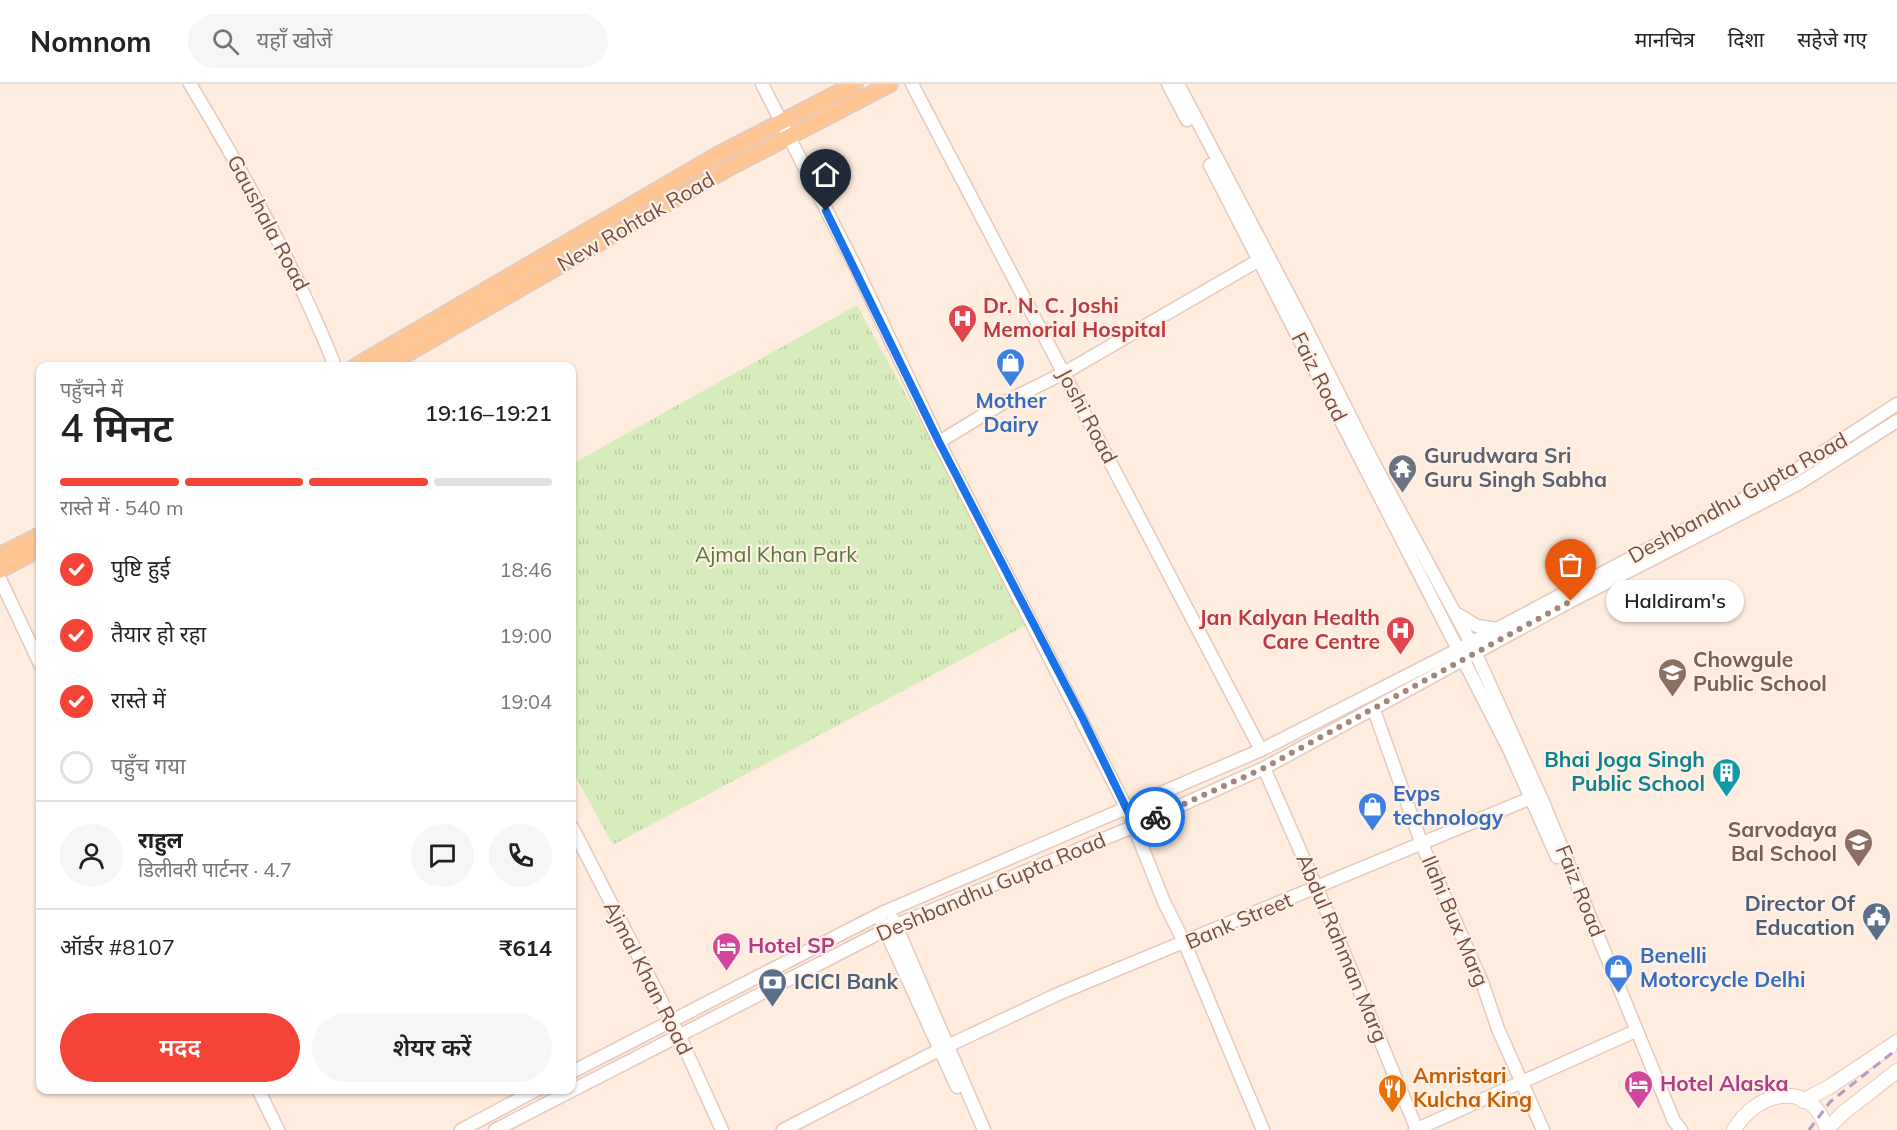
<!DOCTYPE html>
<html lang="hi">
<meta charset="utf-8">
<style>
:root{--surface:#fff;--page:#f6f6f6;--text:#222;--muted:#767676;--line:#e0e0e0;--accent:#f44337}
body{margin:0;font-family:Mulish,"Noto Sans Devanagari",sans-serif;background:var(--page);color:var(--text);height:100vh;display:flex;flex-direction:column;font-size:22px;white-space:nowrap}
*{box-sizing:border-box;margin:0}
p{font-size:20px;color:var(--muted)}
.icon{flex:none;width:33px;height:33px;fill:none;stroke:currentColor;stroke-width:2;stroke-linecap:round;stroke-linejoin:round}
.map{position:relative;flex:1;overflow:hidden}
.panel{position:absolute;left:36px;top:278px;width:540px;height:732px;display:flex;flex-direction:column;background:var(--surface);border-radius:12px;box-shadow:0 2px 4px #0004}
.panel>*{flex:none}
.pin{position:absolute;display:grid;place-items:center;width:51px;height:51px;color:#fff;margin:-62px -26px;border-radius:50% 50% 50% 0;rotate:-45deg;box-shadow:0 0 6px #0007}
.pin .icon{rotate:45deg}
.courier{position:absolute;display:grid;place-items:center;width:60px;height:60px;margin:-30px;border:4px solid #1a73e8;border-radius:50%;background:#fff;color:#222;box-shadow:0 2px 8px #0007}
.bubble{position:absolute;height:42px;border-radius:21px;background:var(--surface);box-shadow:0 2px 4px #0004;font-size:20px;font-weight:600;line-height:42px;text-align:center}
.head em{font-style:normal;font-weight:600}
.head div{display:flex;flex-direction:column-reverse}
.head{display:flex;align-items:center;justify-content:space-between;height:102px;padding:0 24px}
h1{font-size:39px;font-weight:600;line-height:45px}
.bar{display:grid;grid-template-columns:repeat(4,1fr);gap:9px 6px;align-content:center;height:72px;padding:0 24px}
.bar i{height:8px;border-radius:4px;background:var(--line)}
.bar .on{background:var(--accent)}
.bar p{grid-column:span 4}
.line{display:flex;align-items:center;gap:15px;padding:0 24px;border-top:2px solid var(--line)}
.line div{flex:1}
.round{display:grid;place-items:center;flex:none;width:63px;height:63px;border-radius:32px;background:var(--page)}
ol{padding:0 24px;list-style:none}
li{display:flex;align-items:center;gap:18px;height:66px}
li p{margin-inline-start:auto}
li .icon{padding:6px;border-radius:50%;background:var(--accent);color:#fff;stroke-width:4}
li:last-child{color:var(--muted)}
li i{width:33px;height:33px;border:3px solid var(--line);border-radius:50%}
.primary-button{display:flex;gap:12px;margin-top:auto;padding:12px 24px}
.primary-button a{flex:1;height:69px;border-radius:36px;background:var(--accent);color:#fff;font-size:24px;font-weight:600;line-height:69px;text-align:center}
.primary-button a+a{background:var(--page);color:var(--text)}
header{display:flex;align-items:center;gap:36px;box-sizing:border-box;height:84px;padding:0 30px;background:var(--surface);border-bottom:2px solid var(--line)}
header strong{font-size:28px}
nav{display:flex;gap:33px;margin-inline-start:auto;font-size:21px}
.search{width:420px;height:54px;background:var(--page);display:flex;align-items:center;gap:15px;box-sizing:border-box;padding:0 21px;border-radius:33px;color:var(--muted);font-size:22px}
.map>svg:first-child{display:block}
.park{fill:url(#park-tufts)}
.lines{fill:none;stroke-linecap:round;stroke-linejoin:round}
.tertiary-casing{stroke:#e5c9bc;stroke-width:15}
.secondary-casing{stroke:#eac8b9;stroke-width:16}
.primary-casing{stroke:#d9cdcb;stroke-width:18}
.tertiary{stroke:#fff;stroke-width:12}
.secondary{stroke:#fff;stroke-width:14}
.primary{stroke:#ffc694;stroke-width:15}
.rail{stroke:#ad9dc7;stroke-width:3;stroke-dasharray:9 6;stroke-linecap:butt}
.done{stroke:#a6857a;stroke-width:6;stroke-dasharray:0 10.8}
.route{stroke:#1a73e8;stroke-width:8}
.labels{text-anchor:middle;stroke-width:4.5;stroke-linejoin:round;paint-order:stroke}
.street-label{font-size:21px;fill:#764e44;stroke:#fff1e6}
.health-label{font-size:21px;font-weight:bold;fill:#be3a42;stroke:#fff1e6;text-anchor:start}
.shop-label{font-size:21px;font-weight:bold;fill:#366cbe;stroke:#fff1e6;text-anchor:start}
.worship-label{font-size:21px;font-weight:bold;fill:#5b616d;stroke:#fff1e6;text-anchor:start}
.park-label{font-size:21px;fill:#557739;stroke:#fff1e6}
.education-label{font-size:21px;font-weight:bold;fill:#785e54;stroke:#fff1e6;text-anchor:start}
.culture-label{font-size:21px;font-weight:bold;fill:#0d838f;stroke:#fff1e6;text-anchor:end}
.service-label{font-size:21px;font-weight:bold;fill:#4e5e75;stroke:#fff1e6;text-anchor:end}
.hotel-label{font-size:21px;font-weight:bold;fill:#b23c85;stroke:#fff1e6;text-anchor:start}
.food-label{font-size:21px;font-weight:bold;fill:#c56008;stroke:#fff1e6;text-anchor:start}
</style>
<header>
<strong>Nomnom</strong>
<div class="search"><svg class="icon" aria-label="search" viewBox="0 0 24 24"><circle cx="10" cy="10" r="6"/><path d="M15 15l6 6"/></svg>यहाँ खोजें</div>
<nav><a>मानचित्र</a><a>दिशा</a><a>सहेजे गए</a></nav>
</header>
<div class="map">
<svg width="1897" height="1046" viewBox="0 0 1897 1046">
<defs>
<pattern id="park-tufts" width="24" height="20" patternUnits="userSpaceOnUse" patternTransform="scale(1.5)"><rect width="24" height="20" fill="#d7ecbb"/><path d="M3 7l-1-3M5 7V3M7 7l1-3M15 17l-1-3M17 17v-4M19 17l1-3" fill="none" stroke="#bccca2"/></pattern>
</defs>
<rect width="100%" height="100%" fill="#feecde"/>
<path class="park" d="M857,221L1030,539L613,761L572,686V380Z"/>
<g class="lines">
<defs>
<g id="tertiary">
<path d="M190,0C245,91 296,184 335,282"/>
<path d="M762,0L857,186L939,358L1127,725L1164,818L1185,860L1263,1046"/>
<path d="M912,0L1261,666"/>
<path d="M1168,0L1187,36"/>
<path d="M1178,0L1302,236L1371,374L1471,559L1543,718L1674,1037L1681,1046"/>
<path d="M1210,81L1509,665L1557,773"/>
<path d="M939,358L1003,319L1064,289L1266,172"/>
<path d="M0,495L40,580"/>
<path d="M1457,530L1477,542L1497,545"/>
<path d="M1374,626L1421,758L1483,901L1498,945L1543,1046"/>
<path d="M1264,684L1331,837L1417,1046"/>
<path d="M572,743L679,951L722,1046"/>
<path d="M893,835L984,1046"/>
<path d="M882,839L957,1003"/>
<path d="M572,988L882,829L1261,666L1457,566L1788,391L1897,320"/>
<path d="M258,1005L278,1046"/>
<path d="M461,1046L538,1005"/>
<path d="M495,1046L889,844L1135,742L1264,684L1571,517L1798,400L1897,337"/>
<path d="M783,1046L939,966L1058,910L1531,714"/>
<path d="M1415,1046L1631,949"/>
</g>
<g id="secondary">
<path d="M1803,1017L1829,1003L1897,958"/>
<path d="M1827,1045L1843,1029L1897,987"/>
<path d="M1734,1046C1756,1007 1812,994 1827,1046"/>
</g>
<g id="primary">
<path d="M356,282L717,71L855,0"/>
<path d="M386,282L727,85L890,0"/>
<path d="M0,471L40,451"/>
<path d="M0,486L40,465"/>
</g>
</defs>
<use href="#tertiary" class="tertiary-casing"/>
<use href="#secondary" class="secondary-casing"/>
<use href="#primary" class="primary-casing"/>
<use href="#tertiary" class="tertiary"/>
<use href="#secondary" class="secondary"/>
<use href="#primary" class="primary"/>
<path class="rail" d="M1809,1046L1830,1018L1897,965"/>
</g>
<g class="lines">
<path class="done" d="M1155,733L1264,684L1571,517"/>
<path class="route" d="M826,127L939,358L1083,635L1135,742L1155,733"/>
</g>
<defs>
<symbol id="hospital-pin" viewBox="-11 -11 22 30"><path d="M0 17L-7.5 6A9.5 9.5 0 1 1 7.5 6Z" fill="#e0444e" stroke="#fff1e6"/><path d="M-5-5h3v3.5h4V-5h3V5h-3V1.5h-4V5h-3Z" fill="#fff"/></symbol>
<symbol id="shop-pin" viewBox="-11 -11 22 30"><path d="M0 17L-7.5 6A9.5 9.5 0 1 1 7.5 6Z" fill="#3f7fe0" stroke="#fff1e6"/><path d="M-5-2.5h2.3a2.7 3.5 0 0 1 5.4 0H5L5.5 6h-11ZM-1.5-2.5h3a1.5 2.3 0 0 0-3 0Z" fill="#fff"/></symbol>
<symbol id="temple-pin" viewBox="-11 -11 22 30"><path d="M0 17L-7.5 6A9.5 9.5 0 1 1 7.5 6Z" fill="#6b7280" stroke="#fff1e6"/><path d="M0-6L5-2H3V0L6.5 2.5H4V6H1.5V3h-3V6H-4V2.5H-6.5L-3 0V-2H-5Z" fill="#fff"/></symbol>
<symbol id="school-pin" viewBox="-11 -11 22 30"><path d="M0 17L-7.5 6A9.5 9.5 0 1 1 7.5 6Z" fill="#8d6e63" stroke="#fff1e6"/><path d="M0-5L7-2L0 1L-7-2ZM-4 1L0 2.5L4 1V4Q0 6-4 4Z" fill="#fff"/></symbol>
<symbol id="building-pin" viewBox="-11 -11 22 30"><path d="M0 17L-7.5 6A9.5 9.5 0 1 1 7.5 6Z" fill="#0f9aa8" stroke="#fff1e6"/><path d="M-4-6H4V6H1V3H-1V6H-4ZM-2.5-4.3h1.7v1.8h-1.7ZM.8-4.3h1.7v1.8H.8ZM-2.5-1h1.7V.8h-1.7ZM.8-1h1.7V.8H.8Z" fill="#fff"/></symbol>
<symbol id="civic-pin" viewBox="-11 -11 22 30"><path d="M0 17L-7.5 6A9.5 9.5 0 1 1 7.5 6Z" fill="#5c6f8a" stroke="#fff1e6"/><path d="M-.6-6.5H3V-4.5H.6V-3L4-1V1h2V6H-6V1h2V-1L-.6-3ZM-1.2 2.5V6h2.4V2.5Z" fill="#fff"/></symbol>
<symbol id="hotel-pin" viewBox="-11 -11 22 30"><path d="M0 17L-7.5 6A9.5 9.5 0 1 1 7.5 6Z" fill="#d1479c" stroke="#fff1e6"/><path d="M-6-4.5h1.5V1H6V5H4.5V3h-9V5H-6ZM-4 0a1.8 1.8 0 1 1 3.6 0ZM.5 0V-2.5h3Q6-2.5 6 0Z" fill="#fff"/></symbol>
<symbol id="bank-pin" viewBox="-11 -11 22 30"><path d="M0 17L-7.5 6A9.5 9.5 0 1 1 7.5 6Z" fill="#5c6f8a" stroke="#fff1e6"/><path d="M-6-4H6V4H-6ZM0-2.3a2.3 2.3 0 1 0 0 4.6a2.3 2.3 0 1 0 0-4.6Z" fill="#fff"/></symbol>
<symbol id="restaurant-pin" viewBox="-11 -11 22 30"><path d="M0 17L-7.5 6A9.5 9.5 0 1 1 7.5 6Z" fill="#e8710a" stroke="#fff1e6"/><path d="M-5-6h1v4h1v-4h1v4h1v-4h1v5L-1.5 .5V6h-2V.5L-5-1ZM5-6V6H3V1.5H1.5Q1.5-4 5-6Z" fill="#fff"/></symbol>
</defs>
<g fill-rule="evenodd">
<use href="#hospital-pin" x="946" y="218" width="33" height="45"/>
<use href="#shop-pin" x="994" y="262" width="33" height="45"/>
<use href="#temple-pin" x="1386" y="368" width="33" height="45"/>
<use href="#hospital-pin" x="1384" y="530" width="33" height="45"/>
<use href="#school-pin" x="1656" y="572" width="33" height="45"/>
<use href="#building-pin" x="1710" y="672" width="33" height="45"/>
<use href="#shop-pin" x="1356" y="706" width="33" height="45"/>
<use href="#school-pin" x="1842" y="742" width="33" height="45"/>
<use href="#civic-pin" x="1860" y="816" width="33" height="45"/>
<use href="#hotel-pin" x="710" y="846" width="33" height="45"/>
<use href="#shop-pin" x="1602" y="868" width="33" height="45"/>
<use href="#bank-pin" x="756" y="882" width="33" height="45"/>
<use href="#hotel-pin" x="1622" y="984" width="33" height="45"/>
<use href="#restaurant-pin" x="1376" y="988" width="33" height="45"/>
</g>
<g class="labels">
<g class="street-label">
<text transform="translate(636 138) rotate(-30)" y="7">New Rohtak Road</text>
<text transform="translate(268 139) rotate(62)" y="7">Gaushala Road</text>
<text transform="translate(1319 293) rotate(63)" y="7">Faiz Road</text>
<text transform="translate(1087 332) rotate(62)" y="7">Joshi Road</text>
<text transform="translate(1738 414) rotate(-29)" y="7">Deshbandhu Gupta Road</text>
<text transform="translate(991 803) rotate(-23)" y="7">Deshbandhu Gupta Road</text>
<text transform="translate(1580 807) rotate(68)" y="7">Faiz Road</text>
<text transform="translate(1239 837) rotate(-23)" y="7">Bank Street</text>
<text transform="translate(1455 837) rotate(67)" y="7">Ilahi Bux Marg</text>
<text transform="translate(1342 864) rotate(67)" y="7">Abdul Rahman Marg</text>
<text transform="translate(648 894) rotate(63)" y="7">Ajmal Khan Road</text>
</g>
<g class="health-label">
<text x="983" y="229">Dr. N. C. Joshi<tspan x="983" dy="24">Memorial Hospital</tspan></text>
<text x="1380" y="541" text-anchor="end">Jan Kalyan Health<tspan x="1380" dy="24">Care Centre</tspan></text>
</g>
<g class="shop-label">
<text x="1011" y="324" text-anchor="middle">Mother<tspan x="1011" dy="24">Dairy</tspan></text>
<text x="1393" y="717">Evps<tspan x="1393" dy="24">technology</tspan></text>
<text x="1640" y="879">Benelli<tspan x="1640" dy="24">Motorcycle Delhi</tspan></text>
</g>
<g class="worship-label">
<text x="1424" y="379">Gurudwara Sri<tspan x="1424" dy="24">Guru Singh Sabha</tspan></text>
</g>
<g class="park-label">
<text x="776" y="478">Ajmal Khan Park</text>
</g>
<g class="education-label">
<text x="1693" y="583">Chowgule<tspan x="1693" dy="24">Public School</tspan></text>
<text x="1837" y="753" text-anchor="end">Sarvodaya<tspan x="1837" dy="24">Bal School</tspan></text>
</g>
<g class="culture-label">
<text x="1705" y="683">Bhai Joga Singh<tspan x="1705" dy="24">Public School</tspan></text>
</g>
<g class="service-label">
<text x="1855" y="827">Director Of<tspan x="1855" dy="24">Education</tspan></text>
<text x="794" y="905" text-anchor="start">ICICI Bank</text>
</g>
<g class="hotel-label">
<text x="748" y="869">Hotel SP</text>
<text x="1660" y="1007">Hotel Alaska</text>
</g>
<g class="food-label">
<text x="1413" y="999">Amristari<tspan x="1413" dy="24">Kulcha King</tspan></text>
</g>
</g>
</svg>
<div class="pin" style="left:1571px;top:517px;background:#ea580c"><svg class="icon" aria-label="bag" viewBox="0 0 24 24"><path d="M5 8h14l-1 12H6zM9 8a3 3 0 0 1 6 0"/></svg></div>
<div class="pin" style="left:826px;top:127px;background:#1f2937"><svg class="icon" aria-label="home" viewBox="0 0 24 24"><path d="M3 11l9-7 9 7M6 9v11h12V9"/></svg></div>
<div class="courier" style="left:1155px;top:733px"><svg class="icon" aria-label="bike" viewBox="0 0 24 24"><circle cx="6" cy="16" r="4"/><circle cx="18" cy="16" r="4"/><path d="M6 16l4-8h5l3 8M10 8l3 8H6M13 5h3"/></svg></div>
<div class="bubble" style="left:1606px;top:496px;width:138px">Haldiram's</div>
<section class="panel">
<div class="head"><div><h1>4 मिनट</h1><p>पहुँचने में</p></div><em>19:16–19:21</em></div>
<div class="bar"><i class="on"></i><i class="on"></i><i class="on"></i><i></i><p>रास्ते में · 540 m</p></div>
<ol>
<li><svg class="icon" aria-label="check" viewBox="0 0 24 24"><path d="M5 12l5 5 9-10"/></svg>पुष्टि हुई<p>18:46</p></li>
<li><svg class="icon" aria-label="check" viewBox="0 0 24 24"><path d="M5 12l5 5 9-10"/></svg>तैयार हो रहा<p>19:00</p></li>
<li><svg class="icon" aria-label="check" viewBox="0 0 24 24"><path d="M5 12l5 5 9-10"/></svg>रास्ते में<p>19:04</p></li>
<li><i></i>पहुँच गया</li>
</ol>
<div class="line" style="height:108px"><a class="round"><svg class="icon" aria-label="person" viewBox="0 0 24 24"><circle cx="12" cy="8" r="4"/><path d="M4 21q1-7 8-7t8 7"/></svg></a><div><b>राहुल</b><p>डिलीवरी पार्टनर · 4.7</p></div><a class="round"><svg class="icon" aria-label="chat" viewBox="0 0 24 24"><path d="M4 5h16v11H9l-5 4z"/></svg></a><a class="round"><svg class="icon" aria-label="phone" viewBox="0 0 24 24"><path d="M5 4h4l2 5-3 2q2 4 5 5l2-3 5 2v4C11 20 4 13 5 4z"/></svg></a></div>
<div class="line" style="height:78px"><div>ऑर्डर #8107</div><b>₹614</b></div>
<div class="primary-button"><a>मदद</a><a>शेयर करें</a></div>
</section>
</div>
